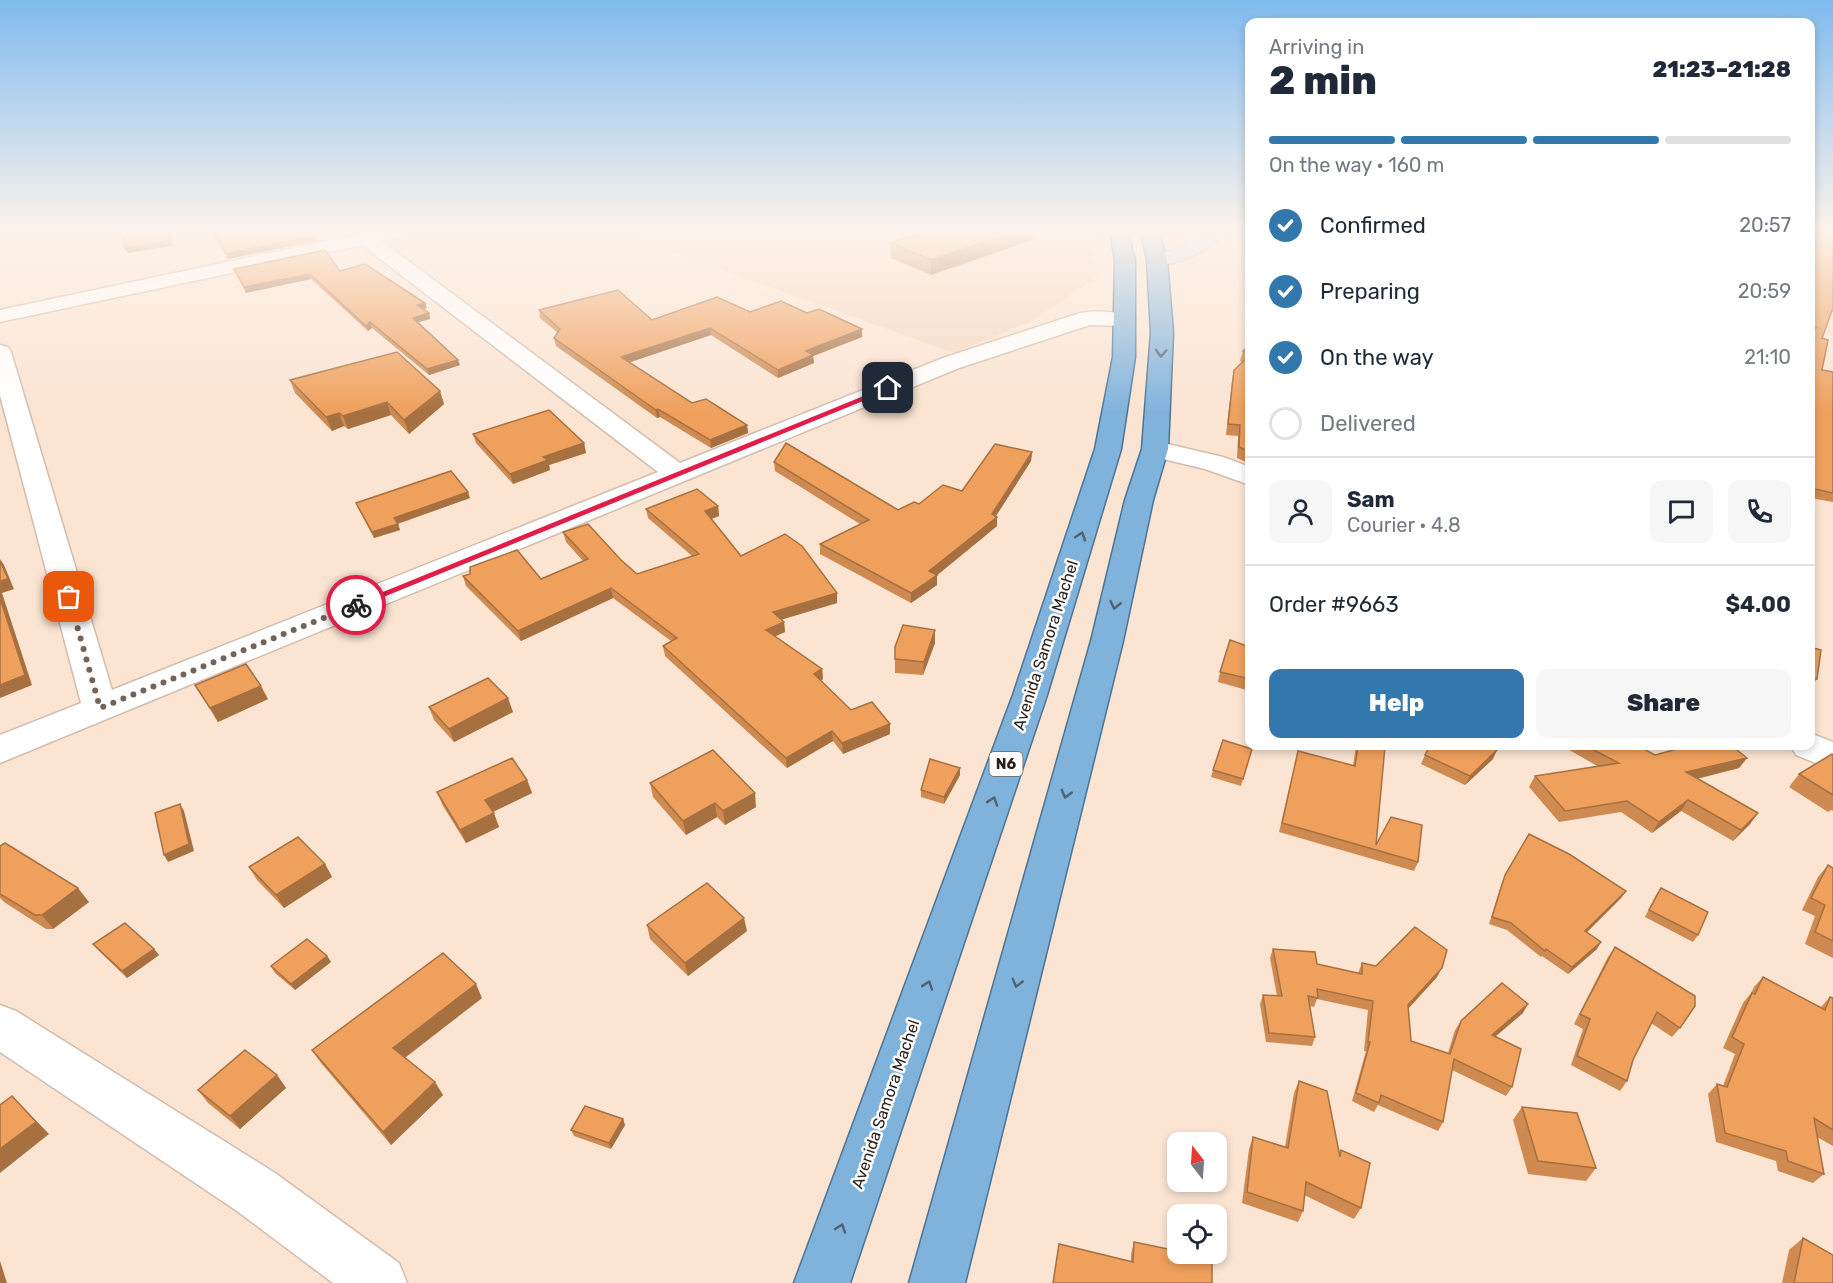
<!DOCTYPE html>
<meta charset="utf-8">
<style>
:root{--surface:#fff;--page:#f6f6f7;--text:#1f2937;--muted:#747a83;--line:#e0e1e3;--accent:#3378ad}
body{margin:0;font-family:Rubik,sans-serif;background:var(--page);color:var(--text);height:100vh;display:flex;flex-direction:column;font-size:22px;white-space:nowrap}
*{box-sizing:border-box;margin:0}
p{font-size:20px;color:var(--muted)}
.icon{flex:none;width:33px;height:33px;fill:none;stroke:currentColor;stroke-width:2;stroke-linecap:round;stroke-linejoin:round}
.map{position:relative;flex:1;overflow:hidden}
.panel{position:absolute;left:1245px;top:18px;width:570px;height:732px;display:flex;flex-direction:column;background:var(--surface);border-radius:12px;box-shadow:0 3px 9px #0003}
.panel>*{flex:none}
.needle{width:39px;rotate:343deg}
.buttons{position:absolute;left:1167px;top:1132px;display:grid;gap:12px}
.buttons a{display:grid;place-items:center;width:60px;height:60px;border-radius:12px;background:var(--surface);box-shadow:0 3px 9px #0003;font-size:30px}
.pin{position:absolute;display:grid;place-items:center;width:51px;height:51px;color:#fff;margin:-26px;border-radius:12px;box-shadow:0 3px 9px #0006}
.courier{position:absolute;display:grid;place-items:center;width:60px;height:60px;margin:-30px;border:4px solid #e11d48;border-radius:50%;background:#fff;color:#222;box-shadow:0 2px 8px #0007}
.headline em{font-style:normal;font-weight:800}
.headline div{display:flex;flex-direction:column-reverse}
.headline{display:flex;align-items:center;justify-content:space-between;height:102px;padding:0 24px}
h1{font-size:39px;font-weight:800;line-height:45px}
.bar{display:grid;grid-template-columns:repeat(4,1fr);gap:9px 6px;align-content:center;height:72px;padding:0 24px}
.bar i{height:8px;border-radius:4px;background:var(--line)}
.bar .current{background:var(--accent)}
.bar p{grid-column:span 4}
.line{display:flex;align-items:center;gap:15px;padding:0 24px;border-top:2px solid var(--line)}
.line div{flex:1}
.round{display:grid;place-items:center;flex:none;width:63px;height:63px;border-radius:12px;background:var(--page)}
ol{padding:0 24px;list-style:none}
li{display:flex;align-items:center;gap:18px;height:66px}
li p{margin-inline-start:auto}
li .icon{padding:6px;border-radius:50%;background:var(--accent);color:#fff;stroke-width:4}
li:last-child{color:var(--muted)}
li i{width:33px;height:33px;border:3px solid var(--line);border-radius:50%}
.button{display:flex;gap:12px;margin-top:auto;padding:12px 24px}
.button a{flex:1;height:69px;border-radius:12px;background:var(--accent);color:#fff;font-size:24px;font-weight:800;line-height:69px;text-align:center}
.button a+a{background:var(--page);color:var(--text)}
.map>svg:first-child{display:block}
.built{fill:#f5d8c2}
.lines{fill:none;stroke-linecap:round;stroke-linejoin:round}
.minor-casing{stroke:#d2bcab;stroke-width:3}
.tertiary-casing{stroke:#d2bcab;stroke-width:3}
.secondary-casing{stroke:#d2bcab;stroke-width:3}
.trunk-casing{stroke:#4c7393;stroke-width:3}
.minor{fill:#fff;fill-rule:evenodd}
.tertiary{fill:#fff;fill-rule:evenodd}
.secondary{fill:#cfe2f2;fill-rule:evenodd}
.trunk{fill:#80b3dc;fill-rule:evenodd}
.wall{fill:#ce8a50}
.shaded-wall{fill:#a77041}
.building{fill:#efa05d;stroke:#a77041;stroke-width:1.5}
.oneway{stroke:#506271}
.route{fill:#e11d48}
.done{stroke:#72645a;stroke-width:6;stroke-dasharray:0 10.8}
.labels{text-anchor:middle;stroke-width:5;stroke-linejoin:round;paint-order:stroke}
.shield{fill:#fff;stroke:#68625e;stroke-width:1.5}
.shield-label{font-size:15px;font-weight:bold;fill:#281f19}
.street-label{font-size:16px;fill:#281f19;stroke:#fff}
</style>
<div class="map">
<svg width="1833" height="1283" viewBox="0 0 1833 1283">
<rect width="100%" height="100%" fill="#fbe4d2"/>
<path class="built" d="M616,232H1092L1097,277L1032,321L954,353Z"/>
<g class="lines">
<defs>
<g id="minor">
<path d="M365,232L372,234L680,463L943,358L1080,313C1096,310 1116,312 1132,315L1135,320L1132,325L1124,326L1090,325L959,368L0,763V735L81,703L0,395V345L8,347L11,352L112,690L658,472L358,242L356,238L358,234Z"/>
<path d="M1155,441L1223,457L1250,467V485L1205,469L1146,455L1142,449L1146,443Z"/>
<path d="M1810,733L1833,742V770L1796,755L1791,746H1810Z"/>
<path d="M0,1005L16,1011L275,1173L399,1263L407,1283H333L237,1211L0,1052Z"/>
</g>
<path id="tertiary" d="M368,232H405L403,236L396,238L0,322V310Z"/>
<path id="secondary" d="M1203,232H1225C1212,250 1172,269 1150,264L1147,260L1150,256L1175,250Z"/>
<g id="trunk">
<path d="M1110,232H1128L1135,260V357L1121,449L1047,695L850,1283H794L1013,695L1095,449L1113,357L1115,260Z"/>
<path d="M1141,232H1159L1167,260L1173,332L1168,449L1153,500L1123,641L965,1283H909L1091,641L1125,500L1142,449L1151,332L1147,260Z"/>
</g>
</defs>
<use href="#minor" class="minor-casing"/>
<use href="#tertiary" class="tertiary-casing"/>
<use href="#secondary" class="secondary-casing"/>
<use href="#trunk" class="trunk-casing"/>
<use href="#minor" class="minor"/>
<use href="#tertiary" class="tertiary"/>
<use href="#secondary" class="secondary"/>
<use href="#trunk" class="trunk"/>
</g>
<g class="wall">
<path d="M924,232H1033L1032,240L931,275L891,258V243Z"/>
<path d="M1810,232L1822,338V370L1833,372V502L1810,498Z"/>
<path d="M234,269L340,271L425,303L427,308L423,309L429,313L430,319L418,322L460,365L429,375L372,328L368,331L311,279L246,293Z"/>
<path d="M539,310L652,320L750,312L807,313L862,337L813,356L814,363L778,378L711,335L629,362L692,403L747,425L748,433L711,448L660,417L657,418L556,346L554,338L558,333L540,318Z"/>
<path d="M1250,345V464L1237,458L1238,436L1226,435L1232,381L1234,370L1243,362L1240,361L1243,351Z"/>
<path d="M290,380L440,391L444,404L409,434L391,415L348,429L344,426L332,431L295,393Z"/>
<path d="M473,434L584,443L586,453L549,465L550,470L513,484L476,443Z"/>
<path d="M1032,452L1031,461L996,516L997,517V526L937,575V585L911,603L820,554V544L860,524L775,471L774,462L898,510L962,491Z"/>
<path d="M470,498L398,524L400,530L374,538L359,510L356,503Z"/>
<path d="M718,506L719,516L711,519L741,556L837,603L781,619L784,622L785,632L775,636L822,669L823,679L821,680L851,710L890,734L843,754L833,741L787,768L665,656L663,646L671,641L613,598L521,641L466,586L463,576L541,579L583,561L566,542L563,532L621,560L637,574L692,556L648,518L646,509Z"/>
<path d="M935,630V643L923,675L895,673V647Z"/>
<path d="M1250,647V691L1218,682L1220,672Z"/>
<path d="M1810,647L1817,679L1810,688Z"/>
<path d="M195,685L268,699L218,722Z"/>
<path d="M429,707L513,712L454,742L434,720Z"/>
<path d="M1356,746H1385L1376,845L1418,862L1414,871L1279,832L1298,751L1353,766Z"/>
<path d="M1565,746H1638L1655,755L1747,758L1739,768L1697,779L1758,813L1750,824L1733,841L1681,811L1652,833L1621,812L1559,822L1529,787L1535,776L1599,767L1564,747Z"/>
<path d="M1252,749L1241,786L1211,777L1213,770Z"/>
<path d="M1425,755L1493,759L1465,785L1421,764Z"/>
<path d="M1833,755V811L1831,810L1828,812L1789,787L1799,774Z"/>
<path d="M960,768V775L944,804L921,797V790Z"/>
<path d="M527,780L532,793L493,812L499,827L466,843L443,806L437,792Z"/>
<path d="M650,783L756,807L725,825L717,817L686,835L653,797Z"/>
<path d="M1529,834L1626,891L1621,898L1587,932L1597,949L1568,974L1542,956L1541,957L1507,930L1489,924L1502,882Z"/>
<path d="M0,846L89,902L53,929H46L4,902L0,898Z"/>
<path d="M325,864L332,877L284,908L257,880L249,867Z"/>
<path d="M1828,865L1833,868V958L1805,944L1815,916L1802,910L1818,877Z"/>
<path d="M1661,888L1698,935L1693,942L1645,917L1656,895Z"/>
<path d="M647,925L747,931L688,976L650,939Z"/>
<path d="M93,944L154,949L159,955L127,978L99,951Z"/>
<path d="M1615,947L1680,1028L1672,1037L1651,1023L1633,1060L1627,1081L1620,1091L1571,1065L1583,1029L1574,1024L1608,957Z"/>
<path d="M1273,949L1317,964L1358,973L1362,963L1437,977L1408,1009L1411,1041L1448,1053L1455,1030L1461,1021L1523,1013L1495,1037L1512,1087L1506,1096L1452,1070L1443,1122L1438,1131L1378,1105L1374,1112L1352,1101L1366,1051H1364L1368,1010L1317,999L1314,1007L1310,1006L1315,1037L1312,1046L1266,1042L1260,1004L1263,995L1277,996L1270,958Z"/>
<path d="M327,956L331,962L295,990L275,973L271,966Z"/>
<path d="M1763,977L1821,1007L1830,997L1833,998V1146L1817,1137L1824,1174L1813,1183L1778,1171L1776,1161L1716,1142L1708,1094L1717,1084L1723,1086L1735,1054L1723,1048L1743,1003L1751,993L1754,987Z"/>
<path d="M482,998L405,1058L443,1095L391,1145L321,1063L312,1050Z"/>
<path d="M277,1075L286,1088L240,1129L208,1103L198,1090Z"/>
<path d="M1299,1081L1339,1154L1341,1150L1361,1208L1354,1219L1304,1195L1303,1211L1298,1222L1242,1203L1249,1149L1253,1137L1285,1147L1294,1093Z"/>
<path d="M1522,1107L1596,1168L1586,1181L1528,1174L1513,1120Z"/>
<path d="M623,1119L625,1125L611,1149L574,1136L571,1130Z"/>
<path d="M1803,1238L1833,1283H1782L1789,1250Z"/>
<path d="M1134,1242L1212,1283H1053L1059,1244L1131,1262V1254Z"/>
</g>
<g class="shaded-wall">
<path d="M170,232H172V246L128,253L125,248Z"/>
<path d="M1014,232H1033L1032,240L931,275V260Z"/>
<path d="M314,236L316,241L228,259L226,254Z"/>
<path d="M310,274L311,279L246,293L244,287Z"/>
<path d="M425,303L427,308L418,311L417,305Z"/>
<path d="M429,313L430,319L415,323L413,318Z"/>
<path d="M370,322L372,328L368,331L366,326Z"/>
<path d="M710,328L711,335L622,365L621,357Z"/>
<path d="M862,329V337L813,356L814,363L778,378V370L806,351Z"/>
<path d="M458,360L460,365L429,375L427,369Z"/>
<path d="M440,391L444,404L409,434L404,420Z"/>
<path d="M387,402L391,415L348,429L343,416Z"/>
<path d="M658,409L660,417L657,418L656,410Z"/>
<path d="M339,413L344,426L332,431L326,417Z"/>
<path d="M747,425L748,433L711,448L710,440Z"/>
<path d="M584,443L586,453L549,465L550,470L513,484L510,474L543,457Z"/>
<path d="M1032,452L1031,461L994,519L997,517V526L935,577L937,575V585L911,603V593L929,571L992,514Z"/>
<path d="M468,492L470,498L396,524L394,518Z"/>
<path d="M718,506L719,516L706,521L705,511Z"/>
<path d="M398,524L400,530L374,538L372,532Z"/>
<path d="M0,559L4,565L14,589L2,593L32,685L0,698Z"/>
<path d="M611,588L613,598L521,641L518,631Z"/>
<path d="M837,593V603L774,622L773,612Z"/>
<path d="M784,622L785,632L767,640L766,630Z"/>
<path d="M935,630V643L923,675L924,662Z"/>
<path d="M822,669L823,679L815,684L814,674Z"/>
<path d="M261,686L268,699L218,722L210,708Z"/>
<path d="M508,698L513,712L454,742L449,729Z"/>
<path d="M890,724V734L843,754L842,743Z"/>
<path d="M832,731L833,741L787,768L786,758Z"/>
<path d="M1497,750L1493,759L1465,785L1470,776Z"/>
<path d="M1747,758L1739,768L1679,783L1686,772Z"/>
<path d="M960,768V775L944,804V797Z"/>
<path d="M527,780L532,793L490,813L485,800Z"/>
<path d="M755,793L756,807L725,825L723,811Z"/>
<path d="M1688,800L1681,811L1652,833L1659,822Z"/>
<path d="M715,803L717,817L686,835L683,821Z"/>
<path d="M180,804L184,811L194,851L168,862L164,855Z"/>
<path d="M494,813L499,827L466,843L460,830Z"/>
<path d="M1758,813L1750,824L1733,841L1741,830Z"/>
<path d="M325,864L332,877L284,908L276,895Z"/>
<path d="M78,888L89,902L53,929L42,915Z"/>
<path d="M1626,891L1621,898L1581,938L1585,931Z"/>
<path d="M744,918L747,931L688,976L685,963Z"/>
<path d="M1601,942L1597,949L1568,974L1572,967Z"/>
<path d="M154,949L159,955L127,978L122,971Z"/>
<path d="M327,956L331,962L295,990L291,984Z"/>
<path d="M1442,968L1437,977L1403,1014L1408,1005Z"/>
<path d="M476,984L482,998L400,1061L393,1048Z"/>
<path d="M1528,1004L1523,1013L1486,1044L1492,1035Z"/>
<path d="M277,1075L286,1088L240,1129L230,1116Z"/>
<path d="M435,1082L443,1095L391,1145L383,1132Z"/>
<path d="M12,1096L49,1134L0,1173V1149Z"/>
<path d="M623,1119L625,1125L611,1149L609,1143Z"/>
<path d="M0,1261L7,1283H0Z"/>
</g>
<g class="building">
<path d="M121,232H170L169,241L125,248Z"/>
<path d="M213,232H240L242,234L250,232H311L314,236L226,254Z"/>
<path d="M924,232H1014L931,260L891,243Z"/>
<path d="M1810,232H1833V308L1822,338L1828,340L1822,370L1833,372V493L1810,488V328H1817L1810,326Z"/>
<path d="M325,250L340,271L365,264L425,303L417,305L429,313L413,318L458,360L427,369L370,322L366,326L310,274L244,287L234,269Z"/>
<path d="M618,290L652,320L717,297L750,312L781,301L807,313L819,309L862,329L806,351L813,355L778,370L710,328L621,357L692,403L706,399L747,425L710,440L658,409L656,410L554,338L560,329L539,310Z"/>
<path d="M1250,345V353L1243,351Z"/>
<path d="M397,352L440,391L404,420L387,402L343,416L339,413L326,417L290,380Z"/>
<path d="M1250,355V452L1239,447L1240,425L1228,424L1234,370Z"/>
<path d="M549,410L584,443L543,457L548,460L510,474L473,434Z"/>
<path d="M786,443L898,510L914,502L919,504L943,485L962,491L995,444L1032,452L992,514L997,517L929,571L937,575L911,593L820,544L869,520L774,462Z"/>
<path d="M451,471L468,492L394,518L398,524L372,532L356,503Z"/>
<path d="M697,489L718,506L705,511L741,556L785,534L802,546L837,593L773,612L784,622L766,630L822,669L814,674L851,710L872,702L890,724L842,743L832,731L786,758L663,646L677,638L611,588L518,631L463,576L470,574V567L517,550L541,579L588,559L563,532L588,524L621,560L637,574L699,554L646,509Z"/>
<path d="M0,561L8,579L0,581Z"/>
<path d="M0,598L25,675L0,685Z"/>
<path d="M903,625L935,630L924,662L895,659V647Z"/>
<path d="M1230,640L1250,647V679L1220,672Z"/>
<path d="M1810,647L1821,650L1817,679L1810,677Z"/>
<path d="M246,664L261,686L210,708L195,685Z"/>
<path d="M488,678L508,698L449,729L429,707Z"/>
<path d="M1223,740L1252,749L1243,779L1213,770Z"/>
<path d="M1358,746H1385L1376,845L1391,817L1422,825L1418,862L1282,823L1298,751L1355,766Z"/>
<path d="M1430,746H1489L1497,750L1470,776L1425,755Z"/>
<path d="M1586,746H1638L1655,755L1681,748L1683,746H1732L1747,758L1686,772L1758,813L1741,830L1688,800L1659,822L1627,801L1565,811L1535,776L1619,763Z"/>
<path d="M713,750L755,793L723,811L715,803L683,821L650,783Z"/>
<path d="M1832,754L1833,755V795L1799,774Z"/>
<path d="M512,758L527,780L485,800L494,813L460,830L437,792Z"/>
<path d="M930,759L960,768L944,797L921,790Z"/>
<path d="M180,804L189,844L164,855L155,813Z"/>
<path d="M1529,834L1569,854L1626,891L1585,931L1601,942L1572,967L1546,949L1545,951L1511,923L1492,917L1505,875Z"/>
<path d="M298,837L325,864L276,895L249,867Z"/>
<path d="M5,843L78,888L42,915H35L0,894V846Z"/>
<path d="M1828,865L1833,868V941L1815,932L1825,905L1811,898Z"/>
<path d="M707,883L744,918L685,963L647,925Z"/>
<path d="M1661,888L1708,912L1698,935L1649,910Z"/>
<path d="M125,923L154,949L122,971L93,944Z"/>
<path d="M1415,927L1447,950L1442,968L1408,1005L1411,1041L1450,1054L1461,1021L1502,983L1528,1004L1492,1035L1521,1049L1512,1087L1454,1059L1443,1122L1381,1095L1379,1103L1356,1093L1370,1042H1368L1373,1001L1317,989L1318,998L1308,996L1315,1037L1269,1033L1263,995L1282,996L1273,949L1315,952L1317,964L1362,974V963L1376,966Z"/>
<path d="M307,939L327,956L291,984L271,966Z"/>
<path d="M1615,947L1695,996V1006L1680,1028L1657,1012L1633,1060L1627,1081L1577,1056L1590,1019L1580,1014Z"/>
<path d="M443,953L476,984L393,1048L435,1082L383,1132L312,1050Z"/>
<path d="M1763,977L1825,1010L1830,997L1833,998V1130L1814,1118L1824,1174L1788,1161L1786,1151L1725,1133L1717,1084L1727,1087L1744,1044L1732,1037L1752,993L1755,994Z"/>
<path d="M245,1050L277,1075L230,1116L198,1090Z"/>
<path d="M1299,1081L1327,1091L1340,1157L1341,1150L1370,1163L1361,1208L1306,1182L1303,1211L1247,1192L1253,1137L1288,1148Z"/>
<path d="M12,1096L36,1122L0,1149V1105Z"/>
<path d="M585,1106L623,1119L609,1143L571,1130Z"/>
<path d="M1522,1107L1577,1113L1596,1168L1538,1161Z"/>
<path d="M1803,1238L1833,1255V1283H1794Z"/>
<path d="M1134,1242L1178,1251V1254H1192L1212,1258V1283H1053L1059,1244L1133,1262Z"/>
</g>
<defs><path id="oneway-chevron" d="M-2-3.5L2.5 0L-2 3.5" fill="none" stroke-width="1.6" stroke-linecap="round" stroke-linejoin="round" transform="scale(1.5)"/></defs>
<g class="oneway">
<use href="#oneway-chevron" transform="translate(1161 353) rotate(92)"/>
<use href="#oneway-chevron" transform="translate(1081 536) rotate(-72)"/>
<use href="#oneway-chevron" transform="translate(1115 605) rotate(103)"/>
<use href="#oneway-chevron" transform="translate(1066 794) rotate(105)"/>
<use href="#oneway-chevron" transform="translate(993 801) rotate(-71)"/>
<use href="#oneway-chevron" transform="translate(1017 983) rotate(105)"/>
<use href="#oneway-chevron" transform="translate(928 985) rotate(-71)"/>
<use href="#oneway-chevron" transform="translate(841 1228) rotate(-71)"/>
</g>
<linearGradient id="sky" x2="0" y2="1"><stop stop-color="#80baef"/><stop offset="0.56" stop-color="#fdf3eb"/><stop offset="1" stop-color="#fdf3eb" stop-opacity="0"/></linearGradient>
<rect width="1833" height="412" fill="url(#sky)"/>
<path class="route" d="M888,386L890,390L359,607L351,605Z"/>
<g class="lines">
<path class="done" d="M69,597L100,708L356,605"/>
</g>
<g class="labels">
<rect class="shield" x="989.5" y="752" width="33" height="24" rx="4.5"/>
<g class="shield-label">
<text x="1006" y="769">N6</text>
</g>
<g class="street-label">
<text transform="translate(1045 645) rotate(-72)" y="6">Avenida Samora Machel</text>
<text transform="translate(885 1104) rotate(-71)" y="6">Avenida Samora Machel</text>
</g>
</g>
</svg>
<div class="buttons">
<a><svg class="needle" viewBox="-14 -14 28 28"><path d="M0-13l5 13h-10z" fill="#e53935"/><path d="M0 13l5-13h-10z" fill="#747a83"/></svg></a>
<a><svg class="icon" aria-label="locate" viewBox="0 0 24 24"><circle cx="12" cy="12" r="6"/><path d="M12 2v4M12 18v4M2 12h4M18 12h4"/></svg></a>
</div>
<div class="pin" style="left:69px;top:597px;background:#ea580c"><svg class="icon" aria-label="bag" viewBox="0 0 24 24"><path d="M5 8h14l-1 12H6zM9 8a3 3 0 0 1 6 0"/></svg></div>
<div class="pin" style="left:888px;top:388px;background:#1f2937"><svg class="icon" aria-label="home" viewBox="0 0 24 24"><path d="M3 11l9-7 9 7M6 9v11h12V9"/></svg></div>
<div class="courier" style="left:356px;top:605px"><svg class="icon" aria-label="bike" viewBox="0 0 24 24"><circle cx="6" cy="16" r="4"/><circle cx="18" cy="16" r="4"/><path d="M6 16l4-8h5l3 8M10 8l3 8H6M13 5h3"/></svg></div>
<section class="panel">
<div class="headline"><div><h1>2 min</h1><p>Arriving in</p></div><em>21:23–21:28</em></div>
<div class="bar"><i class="current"></i><i class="current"></i><i class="current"></i><i></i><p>On the way · 160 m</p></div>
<ol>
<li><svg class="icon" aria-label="check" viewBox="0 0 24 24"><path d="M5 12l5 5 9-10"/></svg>Confirmed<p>20:57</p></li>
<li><svg class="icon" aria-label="check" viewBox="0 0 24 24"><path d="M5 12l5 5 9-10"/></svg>Preparing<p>20:59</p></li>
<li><svg class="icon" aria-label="check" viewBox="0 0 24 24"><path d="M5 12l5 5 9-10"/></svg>On the way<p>21:10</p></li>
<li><i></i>Delivered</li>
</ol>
<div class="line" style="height:108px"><a class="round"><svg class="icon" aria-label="person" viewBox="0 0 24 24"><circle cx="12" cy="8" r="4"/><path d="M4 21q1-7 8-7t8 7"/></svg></a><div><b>Sam</b><p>Courier · 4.8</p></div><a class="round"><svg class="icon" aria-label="chat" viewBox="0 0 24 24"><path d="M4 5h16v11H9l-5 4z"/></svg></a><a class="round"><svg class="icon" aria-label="phone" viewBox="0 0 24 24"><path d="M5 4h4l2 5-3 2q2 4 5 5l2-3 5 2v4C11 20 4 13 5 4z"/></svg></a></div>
<div class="line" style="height:78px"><div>Order #9663</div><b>$4.00</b></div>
<div class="button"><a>Help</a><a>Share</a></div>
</section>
</div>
